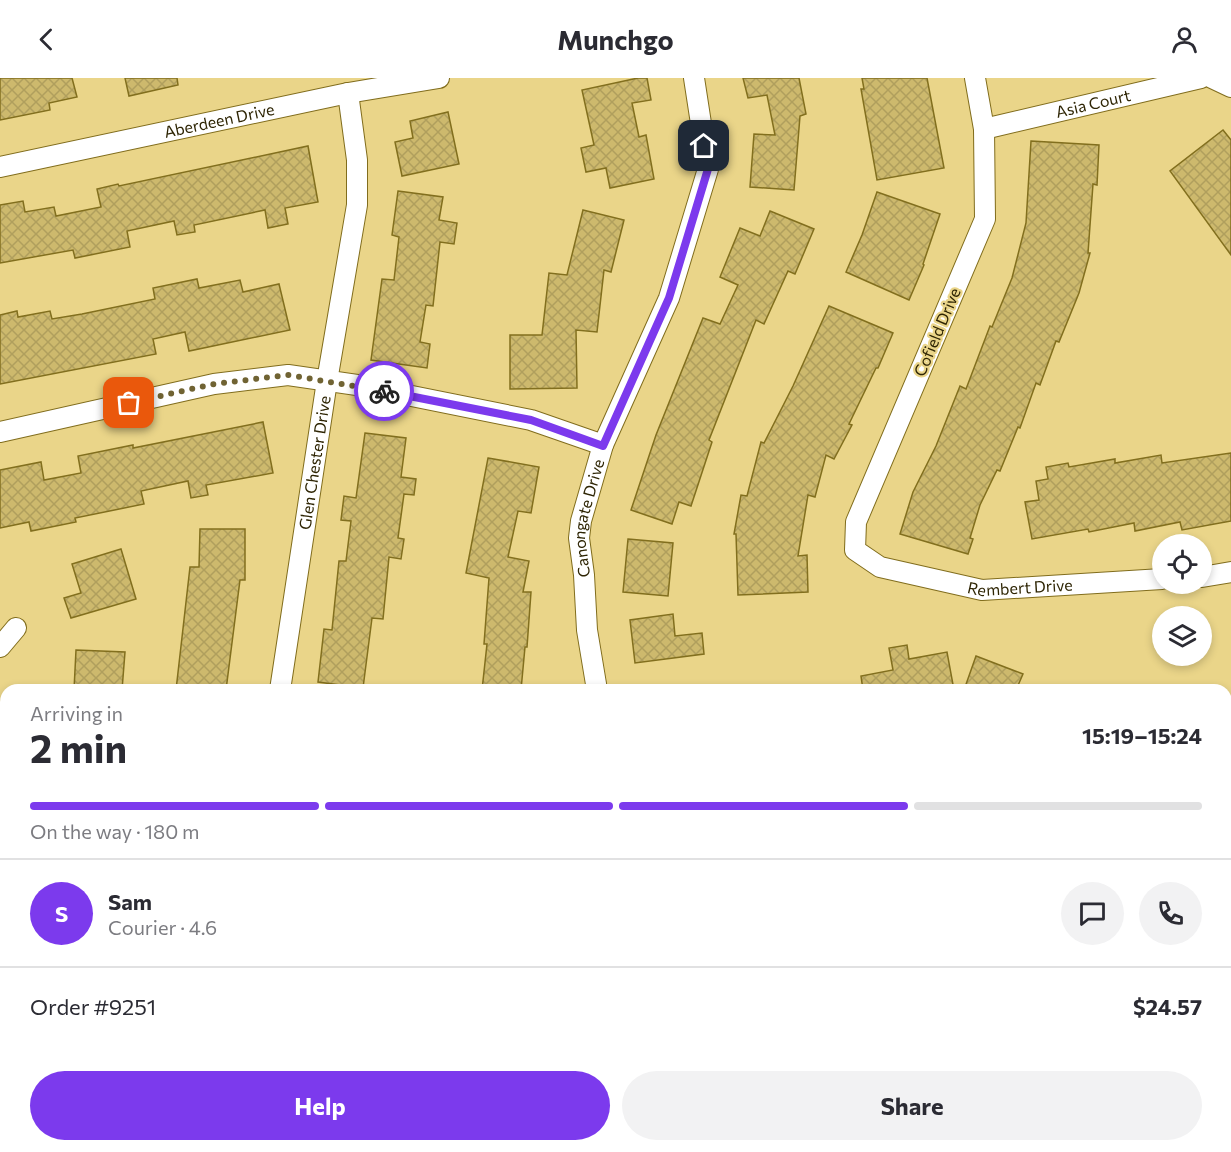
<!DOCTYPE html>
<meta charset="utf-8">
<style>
:root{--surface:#fff;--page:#f2f2f3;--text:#2b2b33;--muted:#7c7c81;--line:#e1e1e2;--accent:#7c3aed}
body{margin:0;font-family:Commissioner,sans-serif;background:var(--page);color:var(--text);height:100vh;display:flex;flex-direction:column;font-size:22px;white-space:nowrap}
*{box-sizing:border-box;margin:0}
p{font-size:20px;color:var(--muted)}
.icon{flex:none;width:33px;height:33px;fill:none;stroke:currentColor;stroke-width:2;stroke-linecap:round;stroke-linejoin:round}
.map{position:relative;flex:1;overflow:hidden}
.details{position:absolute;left:0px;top:606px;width:1232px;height:468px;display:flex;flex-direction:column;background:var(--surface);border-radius:18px 18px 0 0;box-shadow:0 3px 9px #0003}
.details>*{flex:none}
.tools{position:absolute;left:1152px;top:456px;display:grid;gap:12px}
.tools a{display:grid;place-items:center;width:60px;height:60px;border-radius:50%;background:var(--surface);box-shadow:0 3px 9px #0003;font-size:30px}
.pin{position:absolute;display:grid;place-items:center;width:51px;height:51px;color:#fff;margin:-26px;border-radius:12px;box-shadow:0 3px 9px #0006}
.courier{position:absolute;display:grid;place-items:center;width:60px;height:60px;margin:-30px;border:4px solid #7c3aed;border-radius:50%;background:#fff;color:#222;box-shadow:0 2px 8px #0007}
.head em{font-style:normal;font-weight:700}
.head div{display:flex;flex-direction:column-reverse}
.head{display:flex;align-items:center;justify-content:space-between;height:102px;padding:0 30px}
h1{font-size:39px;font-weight:700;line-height:45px}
.bar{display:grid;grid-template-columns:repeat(4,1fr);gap:9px 6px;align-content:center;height:72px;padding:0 30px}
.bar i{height:8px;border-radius:4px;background:var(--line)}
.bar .selected{background:var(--accent)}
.bar p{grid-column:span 4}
.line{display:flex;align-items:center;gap:15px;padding:0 30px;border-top:2px solid var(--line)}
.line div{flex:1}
.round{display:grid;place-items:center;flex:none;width:63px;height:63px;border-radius:32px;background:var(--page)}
.action{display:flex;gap:12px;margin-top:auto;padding:12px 30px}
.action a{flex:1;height:69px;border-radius:36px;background:var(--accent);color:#fff;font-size:24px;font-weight:700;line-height:69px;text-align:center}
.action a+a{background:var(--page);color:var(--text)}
header{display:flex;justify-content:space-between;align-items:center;height:78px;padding:0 30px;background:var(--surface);font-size:27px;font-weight:700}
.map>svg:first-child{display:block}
.park{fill:url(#park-crowns)}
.building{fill:url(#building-cross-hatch);stroke:#826f1e;stroke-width:1.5}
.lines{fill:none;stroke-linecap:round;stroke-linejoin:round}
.minor-casing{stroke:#816d1d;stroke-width:22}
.path{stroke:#a59558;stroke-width:4;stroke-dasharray:3 4.5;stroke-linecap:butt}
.minor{stroke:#fff;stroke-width:20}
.done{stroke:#706333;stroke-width:6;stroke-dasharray:0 10.8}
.route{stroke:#7c3aed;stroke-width:8}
.labels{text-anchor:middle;stroke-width:4.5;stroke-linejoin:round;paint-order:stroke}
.street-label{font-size:16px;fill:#2e2504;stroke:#ead589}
</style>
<header><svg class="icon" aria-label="back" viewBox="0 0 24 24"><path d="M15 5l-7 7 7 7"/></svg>Munchgo<svg class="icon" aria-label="person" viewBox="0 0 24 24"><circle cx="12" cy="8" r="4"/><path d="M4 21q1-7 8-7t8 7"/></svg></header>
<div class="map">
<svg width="1231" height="1074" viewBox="0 0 1231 1074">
<defs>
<pattern id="park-crowns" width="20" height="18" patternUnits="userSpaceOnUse" patternTransform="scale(1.5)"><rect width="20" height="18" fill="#c7b880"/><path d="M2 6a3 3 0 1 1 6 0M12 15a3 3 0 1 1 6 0" fill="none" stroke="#ab9e6d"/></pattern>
<pattern id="building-cross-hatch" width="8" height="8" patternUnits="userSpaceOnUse" patternTransform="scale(1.5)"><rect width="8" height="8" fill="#cdb96d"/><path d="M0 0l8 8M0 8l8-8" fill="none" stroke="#b09f5d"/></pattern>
</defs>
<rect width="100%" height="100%" fill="#ead589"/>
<path class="park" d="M0,894H6V1068H318L317,1074H0Z"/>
<g class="building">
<path d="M0,0H72L77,19L49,25L50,32L0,42Z"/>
<path d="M125,0H177L178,7L129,18Z"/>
<path d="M638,0H647L651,22L632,25L639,59L646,57L654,101L610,110L606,90L586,94L581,70L594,67L582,12Z"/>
<path d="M743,0H799L806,36L800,38L794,112L750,109L754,56L775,57L767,17L748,20Z"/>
<path d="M862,0H927L944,90L877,102L861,11H864Z"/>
<path d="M448,34L459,86L402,98L395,64L413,60L410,43Z"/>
<path d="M1223,52L1231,62V177L1170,93Z"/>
<path d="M1031,63L1099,67L1097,107L1093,106L1088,175H1090L1079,215L1059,264L1056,263L1040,307L1036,305L1020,350L1018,349L1000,393L997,392L980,427L970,460L973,461L968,476L900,456L913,414L936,368L960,308L966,311L990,248L992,249L1012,200L1026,145Z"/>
<path d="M308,68L318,124L285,130L288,146L268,150L265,132L194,147L195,154L177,157L174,143L127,153L130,169L75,180L73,172L0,185V127L23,123L25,134L54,129L56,138L101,129L97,111L118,106L119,108Z"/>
<path d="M398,113L443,119L439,142L457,145L454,166L440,164L433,228L426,227L420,264L430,266L427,290L371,282L382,201L394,202L399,159L392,157Z"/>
<path d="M877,114L940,136L923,186L924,187L909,222L846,194L862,157Z"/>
<path d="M583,132L624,142L611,194L604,192L597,254L576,252L577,310L510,311V257H542L549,195L567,197Z"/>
<path d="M770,133L814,151L795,196L788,193L764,246L756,242L709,362L712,364L691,428L679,424L672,446L631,432L656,357L703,240L720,246L738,207L720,199L740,150L760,158Z"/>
<path d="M197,201L199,210L240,202L243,214L279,206L290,252L189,273L185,254L153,261L156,276L0,306V237L17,233L18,239L50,233L52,241L82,236L155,221L153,210Z"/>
<path d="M829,228L893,255L878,290H876L849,346L852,347L834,381L826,377L815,419L808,417L798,478L807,477L808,514L738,517L736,456H734L741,417L747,418L761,364L764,365L793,308Z"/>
<path d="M263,344L273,395L206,407L208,417L191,420L188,403L141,413L144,426L75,440L76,444L31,453L29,444L0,450V392L41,384L44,402L81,395L78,378L133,367V370Z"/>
<path d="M365,355L406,360L401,399L416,401L414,417L404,416L398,460L404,461L401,481L389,479L383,541L372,540L363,610L318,604L324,551L332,552L339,483H346L351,443L341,442L344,418L356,420Z"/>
<path d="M1231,375V443L1182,452L1180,444L1135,453L1134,445L1089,454L1088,451L1032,461L1025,424L1039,422L1036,403L1048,401L1046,389L1068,385L1069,389L1115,381V385L1161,377L1162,385Z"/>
<path d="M488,380L539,389L531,435L518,433L508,479L529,483L523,514H531L527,569H525L521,612H482L487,566H484L489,500L466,495Z"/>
<path d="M200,451H245V502H240L226,612H176L190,489H199Z"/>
<path d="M628,461L673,465L668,518L623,514Z"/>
<path d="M121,471L136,521L71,540L64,520L81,515L72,486Z"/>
<path d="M673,536L675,558L702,555L704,576L635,585L630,542Z"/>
<path d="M907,567L909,581L947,574L954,612H863L861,598L893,592L889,570Z"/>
<path d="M76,572L125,574L122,612H74Z"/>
<path d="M976,578L1023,596L1016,612H964Z"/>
</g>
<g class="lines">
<defs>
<g id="minor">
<path id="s1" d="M975,0L984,51L985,141L856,444L855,472L880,489L982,512L1162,501"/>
<path d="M1212,0L1231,9"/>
<path id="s2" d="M984,51L1201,0"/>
<path id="s3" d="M0,89L348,15L439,0"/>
<path d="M0,354L214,306L288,297L357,307L531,342L603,367"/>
<path d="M1202,499L1231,494"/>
<path d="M0,569L16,550"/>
<path id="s4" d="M280,612L327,303L357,127V82L348,15"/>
<path id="s5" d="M597,612L587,552L584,497L579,460L581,443L603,367L669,220L708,91L694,0"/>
<path d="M0,719H6"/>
<path d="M1226,927L1231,926"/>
<path d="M1053,1068L1054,1074"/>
<path d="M526,1074L527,1068"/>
</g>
</defs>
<use href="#minor" class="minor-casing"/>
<g class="path">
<path d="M0,1064L6,1065"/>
<path d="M25,1068L39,1074"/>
</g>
<use href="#minor" class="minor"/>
</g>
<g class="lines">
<path class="done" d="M129,325L214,306L288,297L384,313"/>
<path class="route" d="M384,313L531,342L603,368L669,220L708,91L704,68"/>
</g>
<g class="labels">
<g class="street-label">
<text dy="6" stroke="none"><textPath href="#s2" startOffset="112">Asia Court</textPath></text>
<text dy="6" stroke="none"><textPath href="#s3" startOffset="224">Aberdeen Drive</textPath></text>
<text transform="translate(937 254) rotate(-67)" y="6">Cofield Drive</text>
<text dy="6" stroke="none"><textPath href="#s4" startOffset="230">Glen Chester Drive</textPath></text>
<text dy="6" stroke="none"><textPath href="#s5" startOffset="174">Canongate Drive</textPath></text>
<text dy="6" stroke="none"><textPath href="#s1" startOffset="672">Rembert Drive</textPath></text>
</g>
</g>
</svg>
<div class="tools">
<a><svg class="icon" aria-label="locate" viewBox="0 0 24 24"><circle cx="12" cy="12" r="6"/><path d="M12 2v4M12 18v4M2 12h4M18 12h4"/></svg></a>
<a><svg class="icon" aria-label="layers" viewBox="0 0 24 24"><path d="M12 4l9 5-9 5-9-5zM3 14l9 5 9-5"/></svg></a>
</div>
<div class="pin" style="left:129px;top:325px;background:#ea580c"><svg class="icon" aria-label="bag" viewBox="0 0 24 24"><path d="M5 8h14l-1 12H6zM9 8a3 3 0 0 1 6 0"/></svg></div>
<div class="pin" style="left:704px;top:68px;background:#1f2937"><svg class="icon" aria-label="home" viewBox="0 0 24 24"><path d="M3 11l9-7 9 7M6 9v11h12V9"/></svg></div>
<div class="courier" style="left:384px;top:313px"><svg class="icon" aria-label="bike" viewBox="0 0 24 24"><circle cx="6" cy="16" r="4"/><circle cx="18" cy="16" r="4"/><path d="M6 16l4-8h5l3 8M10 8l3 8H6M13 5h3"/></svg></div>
<section class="details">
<div class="head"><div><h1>2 min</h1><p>Arriving in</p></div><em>15:19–15:24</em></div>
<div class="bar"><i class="selected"></i><i class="selected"></i><i class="selected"></i><i></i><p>On the way · 180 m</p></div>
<div class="line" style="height:108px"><b class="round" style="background:var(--accent);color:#fff">S</b><div><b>Sam</b><p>Courier · 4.6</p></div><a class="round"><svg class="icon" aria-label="chat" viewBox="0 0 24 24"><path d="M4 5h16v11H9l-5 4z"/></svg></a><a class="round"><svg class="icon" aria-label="phone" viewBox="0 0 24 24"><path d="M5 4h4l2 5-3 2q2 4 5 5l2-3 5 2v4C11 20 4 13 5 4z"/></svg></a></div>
<div class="line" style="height:78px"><div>Order #9251</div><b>$24.57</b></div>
<div class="action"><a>Help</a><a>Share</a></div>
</section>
</div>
